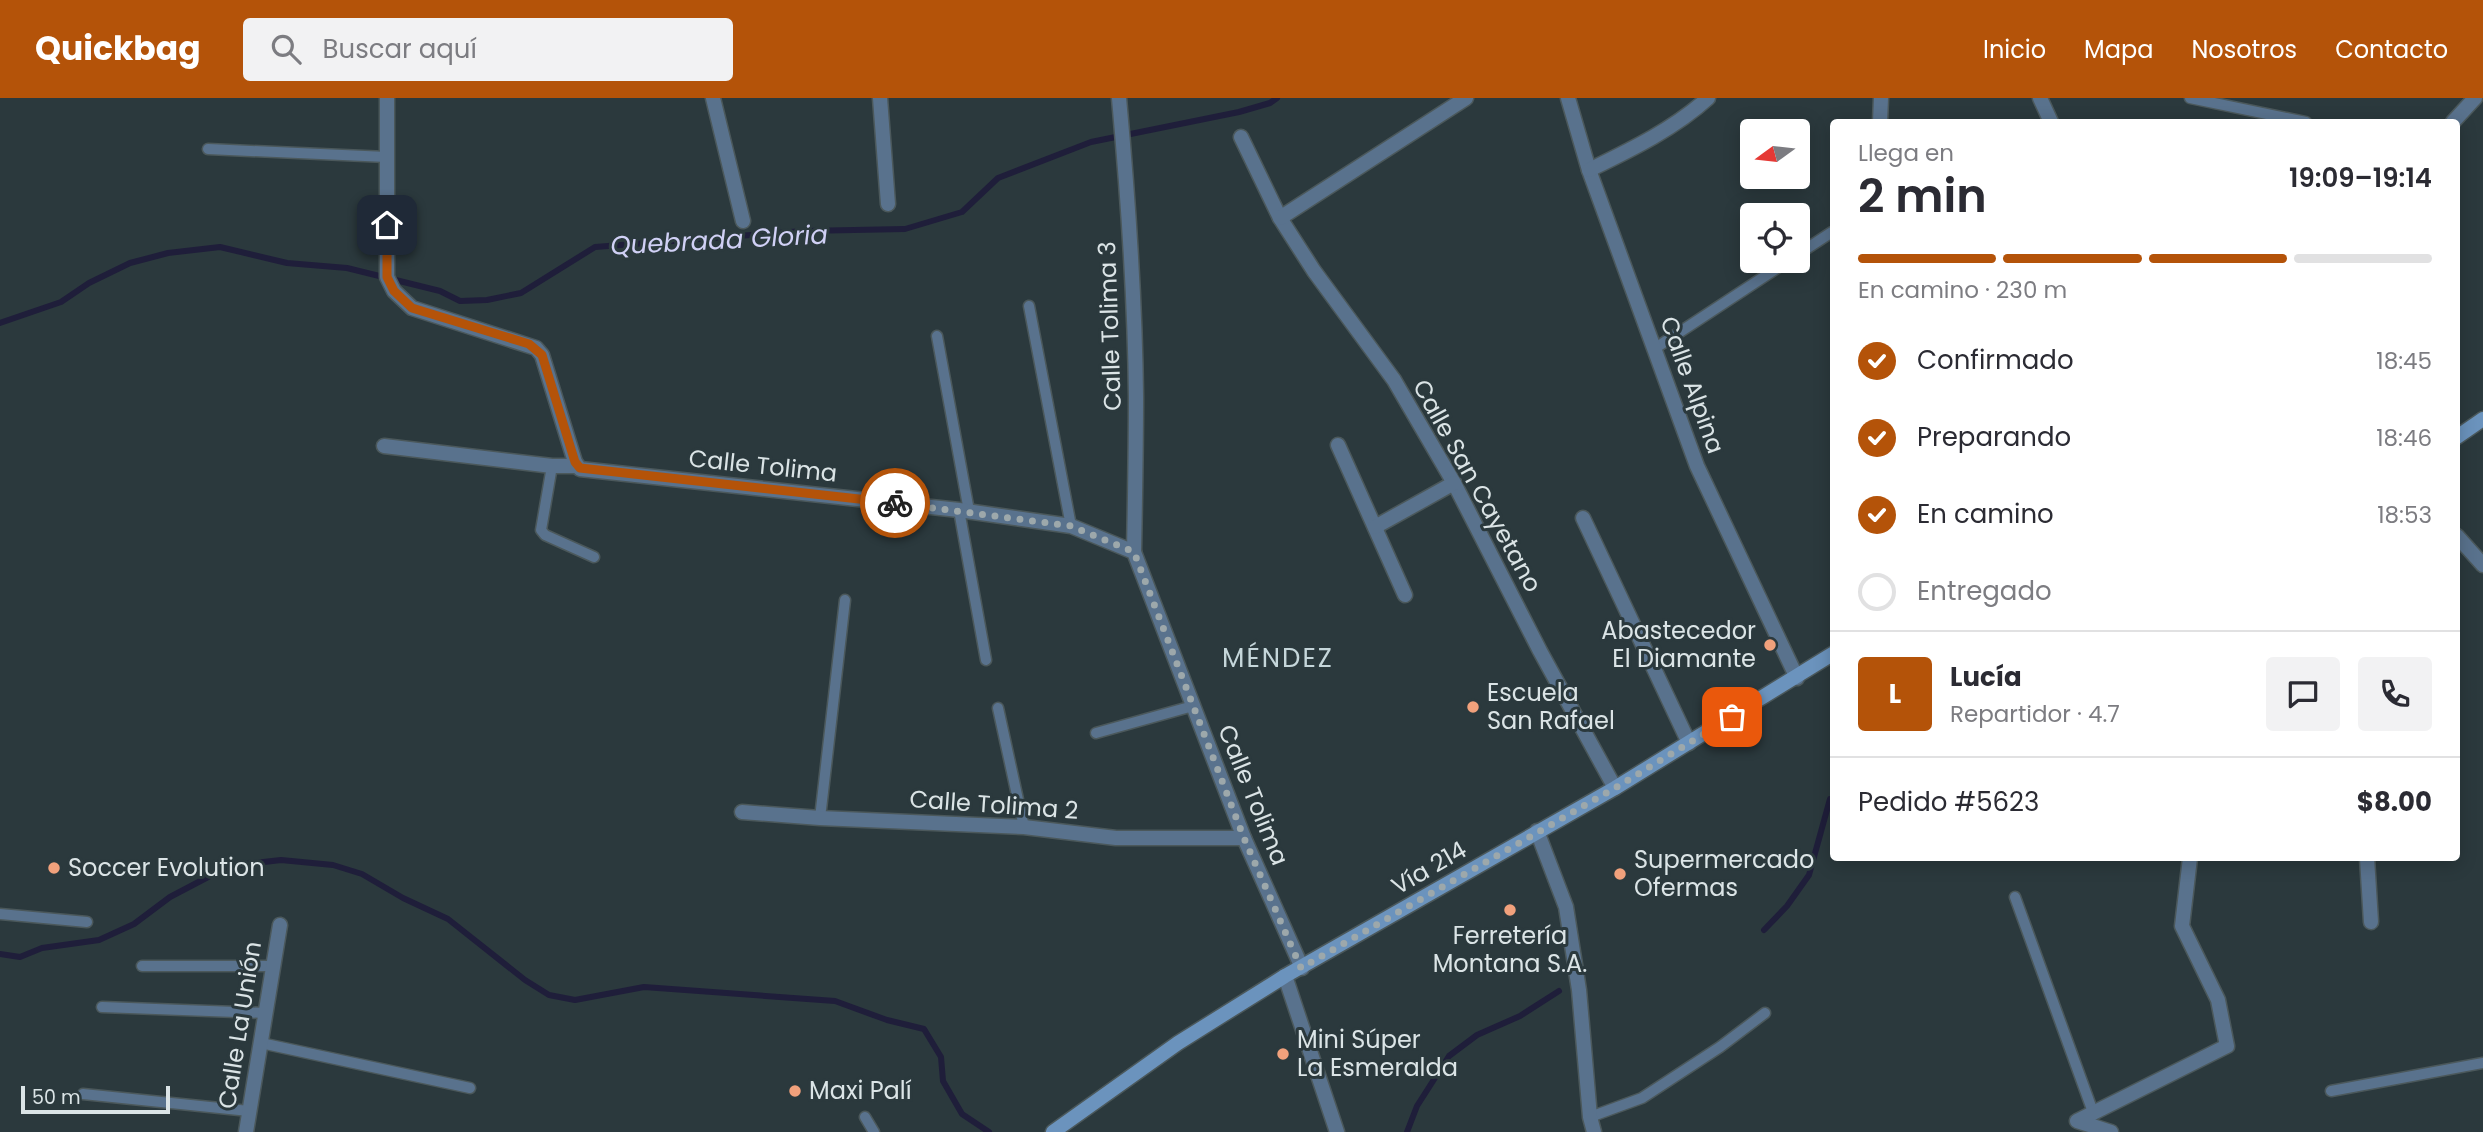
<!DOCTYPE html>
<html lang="es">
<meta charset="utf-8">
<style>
:root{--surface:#fff;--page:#f2f2f3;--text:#2b2b33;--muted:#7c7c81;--line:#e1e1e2;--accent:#b45309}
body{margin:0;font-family:Poppins,sans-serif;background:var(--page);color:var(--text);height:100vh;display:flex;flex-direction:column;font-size:26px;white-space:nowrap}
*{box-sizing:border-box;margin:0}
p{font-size:23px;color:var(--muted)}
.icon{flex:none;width:38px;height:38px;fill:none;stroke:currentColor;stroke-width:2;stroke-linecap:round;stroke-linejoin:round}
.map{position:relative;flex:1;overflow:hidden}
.sheet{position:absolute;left:1830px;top:21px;width:630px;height:742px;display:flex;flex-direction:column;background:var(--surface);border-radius:7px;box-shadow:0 4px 18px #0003}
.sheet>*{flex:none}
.needle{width:46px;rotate:255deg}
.fabs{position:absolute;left:1740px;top:21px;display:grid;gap:14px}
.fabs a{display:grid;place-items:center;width:70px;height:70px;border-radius:7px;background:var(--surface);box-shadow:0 4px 18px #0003;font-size:35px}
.scale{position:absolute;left:21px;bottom:18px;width:149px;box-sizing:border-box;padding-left:7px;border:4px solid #dbe4e6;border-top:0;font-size:19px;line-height:24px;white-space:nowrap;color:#dbe4e6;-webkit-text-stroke:5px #2b393d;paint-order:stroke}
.pin{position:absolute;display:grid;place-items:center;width:60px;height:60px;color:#fff;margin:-30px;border-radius:14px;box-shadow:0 4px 10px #0006}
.courier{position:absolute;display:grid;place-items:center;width:70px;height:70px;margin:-35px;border:5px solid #b45309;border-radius:50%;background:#fff;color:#222;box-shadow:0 2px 9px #0007}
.overview em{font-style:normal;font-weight:600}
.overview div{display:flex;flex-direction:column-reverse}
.overview{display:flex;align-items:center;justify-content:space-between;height:119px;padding:0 28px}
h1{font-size:46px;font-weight:600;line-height:52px}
.bar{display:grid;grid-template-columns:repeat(4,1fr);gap:10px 7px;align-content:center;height:84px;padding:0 28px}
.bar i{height:9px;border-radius:5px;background:var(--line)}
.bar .selected{background:var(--accent)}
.bar p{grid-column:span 4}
.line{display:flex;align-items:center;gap:18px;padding:0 28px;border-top:2px solid var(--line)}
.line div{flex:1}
.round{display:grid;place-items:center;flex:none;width:74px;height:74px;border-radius:7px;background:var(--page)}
ol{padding:0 28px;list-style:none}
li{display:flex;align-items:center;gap:21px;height:77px}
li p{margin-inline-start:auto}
li .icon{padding:7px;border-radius:50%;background:var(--accent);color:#fff;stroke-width:4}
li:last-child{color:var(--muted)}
li i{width:38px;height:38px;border:4px solid var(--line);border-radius:50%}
header{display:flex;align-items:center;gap:42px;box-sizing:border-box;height:98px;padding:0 35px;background:var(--accent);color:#fff}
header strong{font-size:33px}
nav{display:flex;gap:38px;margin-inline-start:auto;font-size:24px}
.search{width:490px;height:63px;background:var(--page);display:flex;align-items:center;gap:18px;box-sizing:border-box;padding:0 24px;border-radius:7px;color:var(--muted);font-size:26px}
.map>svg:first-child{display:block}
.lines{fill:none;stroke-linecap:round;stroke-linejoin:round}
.stream{stroke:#1f1e3a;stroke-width:6}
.lane-casing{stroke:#4b585b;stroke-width:13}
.street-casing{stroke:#4b585b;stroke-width:17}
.secondary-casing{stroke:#4b585b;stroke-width:17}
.lane{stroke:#59728d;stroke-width:10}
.street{stroke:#59728d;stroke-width:14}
.secondary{stroke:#6b93bd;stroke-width:14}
.done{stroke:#9da8ab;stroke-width:7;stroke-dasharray:0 12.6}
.route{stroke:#b45309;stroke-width:9}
.poi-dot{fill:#f1a17c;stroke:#2b393d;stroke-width:2.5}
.labels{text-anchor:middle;stroke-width:6;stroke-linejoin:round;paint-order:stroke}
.street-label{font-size:24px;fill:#dbe4e6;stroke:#2b393d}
.poi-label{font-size:24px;fill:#dbe4e6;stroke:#2b393d;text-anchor:start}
.water-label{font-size:26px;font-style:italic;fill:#d0d0f5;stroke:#2b393d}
.neighbourhood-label{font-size:26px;letter-spacing:2px;fill:#c5d6da;stroke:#2b393d}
</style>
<header>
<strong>Quickbag</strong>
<div class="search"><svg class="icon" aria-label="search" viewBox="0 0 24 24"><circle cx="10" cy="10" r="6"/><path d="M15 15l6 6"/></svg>Buscar aquí</div>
<nav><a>Inicio</a><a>Mapa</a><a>Nosotros</a><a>Contacto</a></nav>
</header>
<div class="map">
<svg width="2483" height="1034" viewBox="0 0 2483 1034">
<rect width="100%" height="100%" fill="#2b393d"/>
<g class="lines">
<g class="stream">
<path d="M0,225L61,204L89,185L130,165L168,155L220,149L287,165L347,170L440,193L460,203L487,202L521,195L595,149L803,133L905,131L962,114L998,80L1091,44L1239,14L1270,5L1277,0"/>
<path d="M1764,832L1787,808L1809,777L1830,701"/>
<path d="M0,856L20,859L42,850L99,842L134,826L170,799L229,768L281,762L333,767L362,776L403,800L448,821L525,882L549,897L575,902L644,889L835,903L887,922L924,931L941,959L943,983L962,1016L989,1034"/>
<path d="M1407,1034L1417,1008L1449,958L1477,937L1520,918L1559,893"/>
</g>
<defs>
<g id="lane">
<path d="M2190,0L2306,24"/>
<path d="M208,51L387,59"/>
<path d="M1797,157L1832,134"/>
<path d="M1029,208L1071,428"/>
<path d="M937,238L969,413"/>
<path d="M1654,251L1788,163"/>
<path d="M552,368L541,432L545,437L594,459"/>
<path d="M959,412L986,562"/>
<path d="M998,610L1024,729"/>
<path d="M1096,635L1193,608"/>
<path d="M820,720L845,502"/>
<path d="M2015,799L2093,1014"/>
<path d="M0,816L87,824"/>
<path d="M142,868H273"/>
<path d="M102,909L265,915"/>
<path d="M261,945L470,990"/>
<path d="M2331,993L2483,965"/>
<path d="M83,996L249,1013"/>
<path d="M865,1019L874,1034"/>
<path d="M1590,1019L1642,1000L1720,949L1765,915"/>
</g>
<g id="street">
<path d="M387,0V179L394,193L412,210L536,250L542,257L575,364L580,371L959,412L1071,428L1134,454L1244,740L1302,870"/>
<path d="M713,0L743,123"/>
<path d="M880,0L888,106"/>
<path d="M1119,0C1128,99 1135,199 1136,299C1136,351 1135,402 1134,454"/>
<path d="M1568,0L1589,72L1697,368L1797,580"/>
<path d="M2040,0L2051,24"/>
<path d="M1880,24L1881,0"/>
<path d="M2453,24L2475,0"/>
<path d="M1241,39L1280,120L1314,173L1394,282L1454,385L1540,553L1615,690"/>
<path d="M1589,72C1630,52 1674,31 1708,0"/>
<path d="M1280,120L1466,0"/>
<path d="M1338,347L1405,497"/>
<path d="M384,348L552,368H577"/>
<path d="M1583,420L1689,645"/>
<path d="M1375,429L1454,385"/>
<path d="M2457,438L2483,467"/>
<path d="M742,714L820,720L1024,729L1116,740H1244"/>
<path d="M1537,733L1566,809L1579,892L1590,1019L1594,1034"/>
<path d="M2367,760L2371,824"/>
<path d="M1285,878L1337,1034"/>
<path d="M246,1034L280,827"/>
<path d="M2111,1034L2077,1023L2227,948L2218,902L2182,828L2190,760"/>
</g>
<g id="secondary">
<path d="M2457,339L2483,321"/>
<path d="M1053,1034L1178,945L1285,878L1615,690L1834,555"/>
</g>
</defs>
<use href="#lane" class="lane-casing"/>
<use href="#street" class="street-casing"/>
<use href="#secondary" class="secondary-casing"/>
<use href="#lane" class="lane"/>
<use href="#street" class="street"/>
<use href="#secondary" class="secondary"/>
</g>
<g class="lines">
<path class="done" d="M895,405L1071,428L1134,454L1244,740L1301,870L1615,690L1732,619"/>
<path class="route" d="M387,127V179L394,193L412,210L529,246L542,257L575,364L580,370L895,405"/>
</g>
<g class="poi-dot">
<circle cx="1770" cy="547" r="7"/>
<circle cx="1473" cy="609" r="7"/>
<circle cx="54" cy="770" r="7"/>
<circle cx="1620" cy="776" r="7"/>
<circle cx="1510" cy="812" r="7"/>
<circle cx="1283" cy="956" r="7"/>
<circle cx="795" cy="993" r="7"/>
</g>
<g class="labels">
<g class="street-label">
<text transform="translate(1110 228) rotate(-92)" y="8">Calle Tolima 3</text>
<text transform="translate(1692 287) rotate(70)" y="8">Calle Alpina</text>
<text transform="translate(763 368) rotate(6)" y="8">Calle Tolima</text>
<text transform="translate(1477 388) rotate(61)" y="8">Calle San Cayetano</text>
<text transform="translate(1253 697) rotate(68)" y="8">Calle Tolima</text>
<text transform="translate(994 707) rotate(4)" y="8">Calle Tolima 2</text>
<text transform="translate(1429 770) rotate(-30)" y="8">Vía 214</text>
<text transform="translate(240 927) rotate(-81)" y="8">Calle La Unión</text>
</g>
<g class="poi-label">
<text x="1756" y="541" text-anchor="end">Abastecedor<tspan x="1756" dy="28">El Diamante</tspan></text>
<text x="1487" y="603">Escuela<tspan x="1487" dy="28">San Rafael</tspan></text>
<text x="1634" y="770">Supermercado<tspan x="1634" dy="28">Ofermas</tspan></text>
<text x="68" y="778">Soccer Evolution</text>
<text x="1510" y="846" text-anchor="middle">Ferretería<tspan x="1510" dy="28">Montana S.A.</tspan></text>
<text x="1297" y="950">Mini Súper<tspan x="1297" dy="28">La Esmeralda</tspan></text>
<text x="809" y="1001">Maxi Palí</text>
</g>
<g class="water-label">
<text transform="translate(719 142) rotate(-3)" y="9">Quebrada Gloria</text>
</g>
<g class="neighbourhood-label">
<text x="1278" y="569">MÉNDEZ</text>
</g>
</g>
</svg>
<div class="fabs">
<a><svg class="needle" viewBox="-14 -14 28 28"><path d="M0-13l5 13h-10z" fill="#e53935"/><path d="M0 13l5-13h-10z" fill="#7c7c81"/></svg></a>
<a><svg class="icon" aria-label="locate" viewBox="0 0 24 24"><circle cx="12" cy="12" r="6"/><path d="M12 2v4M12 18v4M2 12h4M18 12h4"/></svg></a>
</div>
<div class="scale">50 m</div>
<div class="pin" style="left:1732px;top:619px;background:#ea580c"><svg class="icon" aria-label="bag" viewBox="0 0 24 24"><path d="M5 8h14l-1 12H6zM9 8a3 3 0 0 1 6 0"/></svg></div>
<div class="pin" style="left:387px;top:127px;background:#1f2937"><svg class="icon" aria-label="home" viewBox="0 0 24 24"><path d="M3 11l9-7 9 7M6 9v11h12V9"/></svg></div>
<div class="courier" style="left:895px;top:405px"><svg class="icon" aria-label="bike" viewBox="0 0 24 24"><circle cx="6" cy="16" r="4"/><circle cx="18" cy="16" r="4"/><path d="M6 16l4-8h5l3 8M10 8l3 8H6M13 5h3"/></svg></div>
<section class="sheet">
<div class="overview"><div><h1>2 min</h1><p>Llega en</p></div><em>19:09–19:14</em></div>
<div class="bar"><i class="selected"></i><i class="selected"></i><i class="selected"></i><i></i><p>En camino · 230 m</p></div>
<ol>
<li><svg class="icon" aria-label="check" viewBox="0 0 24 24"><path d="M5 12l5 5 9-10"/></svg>Confirmado<p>18:45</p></li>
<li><svg class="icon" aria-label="check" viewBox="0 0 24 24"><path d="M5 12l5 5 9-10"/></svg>Preparando<p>18:46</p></li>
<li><svg class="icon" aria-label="check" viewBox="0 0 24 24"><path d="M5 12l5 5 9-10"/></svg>En camino<p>18:53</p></li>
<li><i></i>Entregado</li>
</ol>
<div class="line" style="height:126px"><b class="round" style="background:var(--accent);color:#fff">L</b><div><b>Lucía</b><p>Repartidor · 4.7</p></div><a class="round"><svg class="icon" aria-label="chat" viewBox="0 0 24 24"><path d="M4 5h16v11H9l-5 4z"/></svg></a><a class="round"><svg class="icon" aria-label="phone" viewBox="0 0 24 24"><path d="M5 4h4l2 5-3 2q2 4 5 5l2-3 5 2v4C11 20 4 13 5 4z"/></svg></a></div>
<div class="line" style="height:91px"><div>Pedido #5623</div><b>$8.00</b></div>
</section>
</div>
